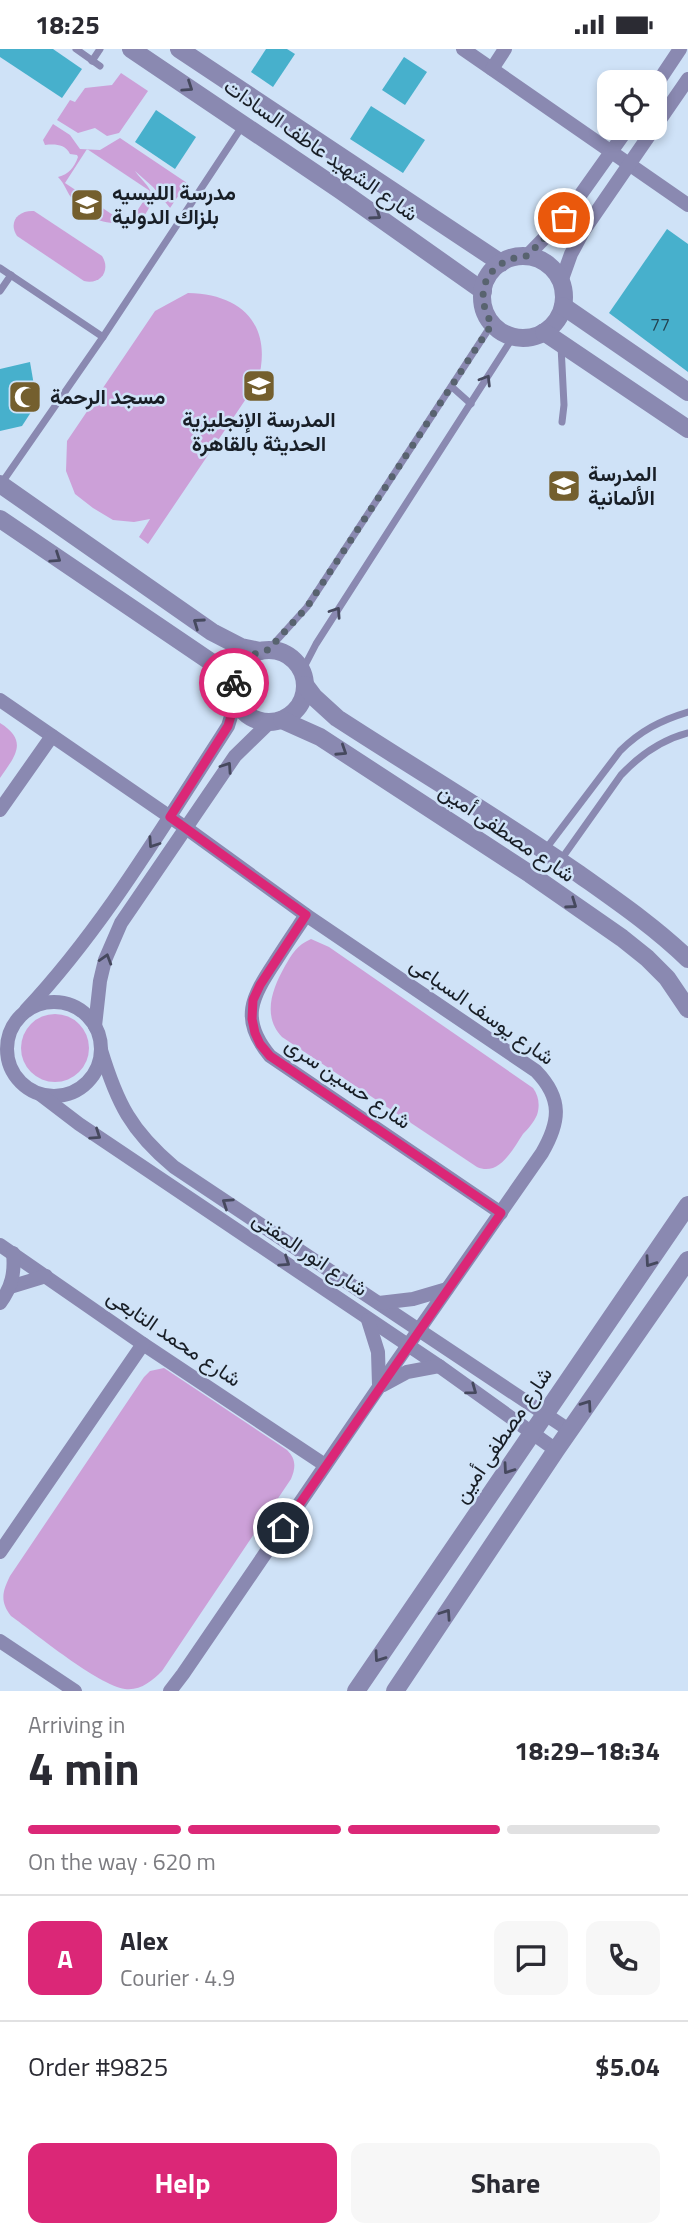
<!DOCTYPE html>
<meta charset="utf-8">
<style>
:root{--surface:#fff;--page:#f7f7f7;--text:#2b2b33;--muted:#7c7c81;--line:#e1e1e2;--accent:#db2777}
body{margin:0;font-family:"Titillium Web",Vazirmatn,sans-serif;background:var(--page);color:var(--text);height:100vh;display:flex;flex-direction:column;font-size:26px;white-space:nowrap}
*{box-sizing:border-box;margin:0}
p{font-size:23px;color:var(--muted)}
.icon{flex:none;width:38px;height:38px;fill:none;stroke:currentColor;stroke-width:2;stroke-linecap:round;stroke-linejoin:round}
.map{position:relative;height:1642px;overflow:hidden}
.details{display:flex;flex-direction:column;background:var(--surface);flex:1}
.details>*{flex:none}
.tools{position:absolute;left:597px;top:21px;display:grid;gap:14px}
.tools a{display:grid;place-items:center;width:70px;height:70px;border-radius:14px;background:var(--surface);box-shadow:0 4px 10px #0003;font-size:35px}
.pin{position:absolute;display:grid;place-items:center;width:60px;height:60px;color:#fff;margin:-30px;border:4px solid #fff;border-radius:50%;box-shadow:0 2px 7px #0007}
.courier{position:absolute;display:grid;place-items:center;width:70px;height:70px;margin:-35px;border:5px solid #db2777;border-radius:50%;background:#fff;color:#222;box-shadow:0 2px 9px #0007}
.overview em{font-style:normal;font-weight:700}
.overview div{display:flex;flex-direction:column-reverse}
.overview{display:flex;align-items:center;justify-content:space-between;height:119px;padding:0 28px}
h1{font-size:46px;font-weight:700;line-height:52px}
.bar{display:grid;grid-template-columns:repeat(4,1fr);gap:10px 7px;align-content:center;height:84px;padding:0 28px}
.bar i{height:9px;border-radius:5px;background:var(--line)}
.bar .active{background:var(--accent)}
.bar p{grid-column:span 4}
.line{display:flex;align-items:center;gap:18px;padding:0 28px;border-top:2px solid var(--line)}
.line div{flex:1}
.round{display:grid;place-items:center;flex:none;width:74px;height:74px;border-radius:14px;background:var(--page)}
.cta{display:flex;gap:14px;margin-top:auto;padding:14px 28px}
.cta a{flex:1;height:80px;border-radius:14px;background:var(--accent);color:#fff;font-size:28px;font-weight:700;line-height:80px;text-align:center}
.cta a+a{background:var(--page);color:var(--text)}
.status{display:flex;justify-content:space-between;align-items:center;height:49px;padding:0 35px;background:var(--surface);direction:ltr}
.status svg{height:19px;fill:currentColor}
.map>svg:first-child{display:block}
.green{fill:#cca0d8;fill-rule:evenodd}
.building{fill:#47b0cc}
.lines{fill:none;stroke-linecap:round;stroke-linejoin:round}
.service{stroke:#8a89b1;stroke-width:7}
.minor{stroke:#8a89b1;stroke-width:14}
.tertiary{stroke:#8a89b1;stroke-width:18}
.oneway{stroke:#46495e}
.done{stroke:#58636f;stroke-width:7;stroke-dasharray:0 12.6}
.route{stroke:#db2777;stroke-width:9}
.labels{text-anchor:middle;stroke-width:5;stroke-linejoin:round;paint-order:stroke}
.number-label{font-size:18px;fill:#244250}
.street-label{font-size:21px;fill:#181e26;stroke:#cfe2f7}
.poi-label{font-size:21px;font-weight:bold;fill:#181e26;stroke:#cfe2f7;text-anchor:start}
</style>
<div class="status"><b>18:25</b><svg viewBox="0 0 49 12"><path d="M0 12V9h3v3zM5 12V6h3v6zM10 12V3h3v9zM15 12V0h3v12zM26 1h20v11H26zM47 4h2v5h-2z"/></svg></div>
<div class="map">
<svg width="688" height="1642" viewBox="0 0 688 1642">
<rect width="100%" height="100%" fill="#cfe2f7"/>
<g class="green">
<path d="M121,24L148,42L119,84L107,87L95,79L78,84L57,71L70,51L75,53L85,39L112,36Z"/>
<path d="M53,75L70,86L80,100L100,101L120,89L187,134L170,159L153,138L135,122C139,128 147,135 150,141C156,155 143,171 132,177C105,172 93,176 73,151C67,144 65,135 58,128C69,125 74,119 78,108L77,106L70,105C65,95 55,95 45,96L43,91ZM87,100L150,142L128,176L65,134Z"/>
<path d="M34,162L102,207C111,221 101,236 84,232L17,187C8,173 18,161 34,162Z"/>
<path d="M188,244C243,245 273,277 258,332L148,495L139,488L150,470L134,473L113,471L93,459L75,445L66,422L67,392L155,262Z"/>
<path d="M0,674C29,692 15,707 0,729Z"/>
<path d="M311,890L329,898L533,1039C539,1047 540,1057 537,1066C534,1073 528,1080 523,1085C513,1100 499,1128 477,1118L282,988C262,967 272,940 285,917C292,905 297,896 311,890Z"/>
<circle cx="55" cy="999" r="34"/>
<path d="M164,1319L287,1401C296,1410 296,1418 291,1430L162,1622C152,1632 140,1642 125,1640C98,1636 36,1585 11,1567C0,1553 2,1543 10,1527L144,1328L150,1322Z"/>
</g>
<g class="building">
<path d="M0,0H53L82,20L62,49L0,8Z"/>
<path d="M266,0H287L295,5L273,38L251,23Z"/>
<path d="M404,8L427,23L405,56L382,41Z"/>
<path d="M371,57L425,91L403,124L350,90Z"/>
<path d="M156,61L196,88L175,120L135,93Z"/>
<path d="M667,180L688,195V323L609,264Z"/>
<path d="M30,313L37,354L22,377L0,382V320Z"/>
</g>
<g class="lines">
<g class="service">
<path d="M76,0L100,17"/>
<path d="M92,12L100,0"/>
<path d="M0,219L103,288"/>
<path d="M0,242L11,226"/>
<path d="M561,297L564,356L562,373"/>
<path d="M452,338L471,355"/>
<path d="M1,435L103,288L243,76"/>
<path d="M268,601L307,558L492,275"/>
<path d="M302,622L316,595L513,288"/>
<path d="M545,801L620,702C640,682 661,671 688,663"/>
<path d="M560,812L621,726C640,706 661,691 688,684"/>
</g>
<g class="minor">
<path d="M463,0L688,156"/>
<path d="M492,20L505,0"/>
<path d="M654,39L680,0"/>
<path d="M527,207L564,169L628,79"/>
<path d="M561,233L571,205L584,181L688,30"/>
<path d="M0,651L186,779L306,866L536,1022C563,1050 560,1073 542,1104L379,1338L183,1625L170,1642"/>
<path d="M0,761L52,687"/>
<path d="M306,866C296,881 285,897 275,913C252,948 239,970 270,1007L501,1164"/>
<circle cx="54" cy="1000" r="47"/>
<path d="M26,961C102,880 160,782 221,688L228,677L236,651"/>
<path d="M95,977L100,932L105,911L121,874L235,707L270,673"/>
<path d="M101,1001C117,1054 131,1082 174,1118L569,1381"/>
<path d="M41,1046L79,1075L439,1317L556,1401"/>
<path d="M0,1196L143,1295L325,1416"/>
<path d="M10,1238L46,1227"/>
<path d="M0,1254C12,1238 15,1223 13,1204"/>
<path d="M379,1254L413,1250L447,1240"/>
<path d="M368,1271L378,1303L379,1336"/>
<path d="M383,1336L407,1323L439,1317"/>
<path d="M0,1503L143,1295"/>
<path d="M0,1592L75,1642"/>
</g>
<g class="tertiary">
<path d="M131,0L340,141L483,242"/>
<path d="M179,0L501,214"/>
<circle cx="523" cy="248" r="41"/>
<path d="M563,257L688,343"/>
<path d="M544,283L688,380"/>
<path d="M0,435L212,583L241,598L260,602"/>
<path d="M0,470L211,613L223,626L234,645"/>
<circle cx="269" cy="637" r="36"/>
<path d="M305,636L314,648L337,669C417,721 500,770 579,825C617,852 655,878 688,910"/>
<path d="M282,671L320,688L530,825L622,889L647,909L667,929L688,960"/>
<path d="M356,1642L688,1156"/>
<path d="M395,1642L556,1401L688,1211"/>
</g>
</g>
<defs><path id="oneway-chevron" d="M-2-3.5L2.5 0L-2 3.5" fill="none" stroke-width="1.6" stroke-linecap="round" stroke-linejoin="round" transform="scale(1.75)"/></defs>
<g class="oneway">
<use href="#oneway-chevron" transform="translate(188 38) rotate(34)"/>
<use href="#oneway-chevron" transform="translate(376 166) rotate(35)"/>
<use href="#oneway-chevron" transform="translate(486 331) rotate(-58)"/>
<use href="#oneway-chevron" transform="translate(56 509) rotate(34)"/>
<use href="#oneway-chevron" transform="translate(336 563) rotate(-56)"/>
<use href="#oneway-chevron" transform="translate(198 574) rotate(-145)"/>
<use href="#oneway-chevron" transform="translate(342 702) rotate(33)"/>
<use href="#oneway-chevron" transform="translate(227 718) rotate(-56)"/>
<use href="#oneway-chevron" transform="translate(153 794) rotate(124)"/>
<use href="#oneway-chevron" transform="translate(572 855) rotate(35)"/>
<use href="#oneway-chevron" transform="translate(106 910) rotate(-73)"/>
<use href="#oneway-chevron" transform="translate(96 1086) rotate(34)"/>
<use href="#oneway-chevron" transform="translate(227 1154) rotate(-146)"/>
<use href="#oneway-chevron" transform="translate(285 1213) rotate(34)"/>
<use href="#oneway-chevron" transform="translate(650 1213) rotate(125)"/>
<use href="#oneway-chevron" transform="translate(472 1341) rotate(36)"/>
<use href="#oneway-chevron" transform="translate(587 1356) rotate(-55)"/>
<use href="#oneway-chevron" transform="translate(508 1420) rotate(125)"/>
<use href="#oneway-chevron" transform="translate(446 1565) rotate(-56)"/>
<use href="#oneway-chevron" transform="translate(379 1608) rotate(125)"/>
</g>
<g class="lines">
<path class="done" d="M234,634C237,615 249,604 268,601L307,558L492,275C471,241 489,210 527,207L564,169"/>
<path class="route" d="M234,634L236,650L228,677L170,768L306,866L260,936L253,951L252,970L255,984L260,995L270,1007L501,1164L283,1479"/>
</g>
<defs>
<symbol id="school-square" viewBox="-11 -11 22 22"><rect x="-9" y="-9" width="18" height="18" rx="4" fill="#745f2e" stroke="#cfe2f7"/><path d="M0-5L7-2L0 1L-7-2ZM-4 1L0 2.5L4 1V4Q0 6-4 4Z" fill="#fff"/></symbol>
<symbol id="mosque-square" viewBox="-11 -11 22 22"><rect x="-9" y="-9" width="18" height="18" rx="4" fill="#745f2e" stroke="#cfe2f7"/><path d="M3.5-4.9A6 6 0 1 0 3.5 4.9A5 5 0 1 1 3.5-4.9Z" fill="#fff"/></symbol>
</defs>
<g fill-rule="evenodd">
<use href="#school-square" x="68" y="137" width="38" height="38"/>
<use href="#school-square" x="240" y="318" width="38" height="38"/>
<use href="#mosque-square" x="6" y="329" width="38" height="38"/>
<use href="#school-square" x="545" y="418" width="38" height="38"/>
</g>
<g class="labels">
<g class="number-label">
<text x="660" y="282">77</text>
</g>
<g class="street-label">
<text transform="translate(321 101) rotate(35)" y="7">شارع الشهيد عاطف السادات</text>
<text transform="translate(507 784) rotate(34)" y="7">شارع مصطفى أمين</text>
<text transform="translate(482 962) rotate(35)" y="7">شارع يوسف السباعى</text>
<text transform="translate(348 1034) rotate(34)" y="7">شارع حسين سرى</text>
<text transform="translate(310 1205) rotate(34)" y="7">شارع انور المفتى</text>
<text transform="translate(174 1289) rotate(34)" y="7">شارع محمد التابعى</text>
<text transform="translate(503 1386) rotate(-56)" y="7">شارع مصطفى أمين</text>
</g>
<g class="poi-label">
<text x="112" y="151">مدرسة الليسيه<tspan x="112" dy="24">بلزاك الدولية</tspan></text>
<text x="50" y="355">مسجد الرحمة</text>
<text x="259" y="378" text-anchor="middle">المدرسة الإنجليزية<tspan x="259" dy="24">الحديثة بالقاهرة</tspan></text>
<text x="588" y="432">المدرسة<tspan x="588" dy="24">الألمانية</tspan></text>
</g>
</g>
</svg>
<div class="tools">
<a><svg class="icon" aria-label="locate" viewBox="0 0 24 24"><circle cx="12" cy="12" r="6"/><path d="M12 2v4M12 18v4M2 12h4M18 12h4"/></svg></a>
</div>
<div class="pin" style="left:564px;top:169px;background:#ea580c"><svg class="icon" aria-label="bag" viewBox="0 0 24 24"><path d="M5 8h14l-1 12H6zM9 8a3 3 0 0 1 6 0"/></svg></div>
<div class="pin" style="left:283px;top:1479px;background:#1f2937"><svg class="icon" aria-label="home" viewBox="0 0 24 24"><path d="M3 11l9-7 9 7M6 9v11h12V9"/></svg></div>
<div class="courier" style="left:234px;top:634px"><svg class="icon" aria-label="bike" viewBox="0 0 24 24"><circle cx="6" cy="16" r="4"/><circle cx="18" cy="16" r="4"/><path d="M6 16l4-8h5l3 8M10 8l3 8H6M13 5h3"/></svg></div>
</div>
<section class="details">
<div class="overview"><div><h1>4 min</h1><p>Arriving in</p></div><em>18:29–18:34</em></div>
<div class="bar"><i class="active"></i><i class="active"></i><i class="active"></i><i></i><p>On the way · 620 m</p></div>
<div class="line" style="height:126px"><b class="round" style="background:var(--accent);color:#fff">A</b><div><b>Alex</b><p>Courier · 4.9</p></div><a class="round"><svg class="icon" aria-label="chat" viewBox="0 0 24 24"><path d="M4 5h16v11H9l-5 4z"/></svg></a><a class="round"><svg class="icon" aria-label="phone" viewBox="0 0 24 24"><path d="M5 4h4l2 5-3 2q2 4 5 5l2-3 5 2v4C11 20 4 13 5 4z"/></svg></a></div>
<div class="line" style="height:91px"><div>Order #9825</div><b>$5.04</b></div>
<div class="cta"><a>Help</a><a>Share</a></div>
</section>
